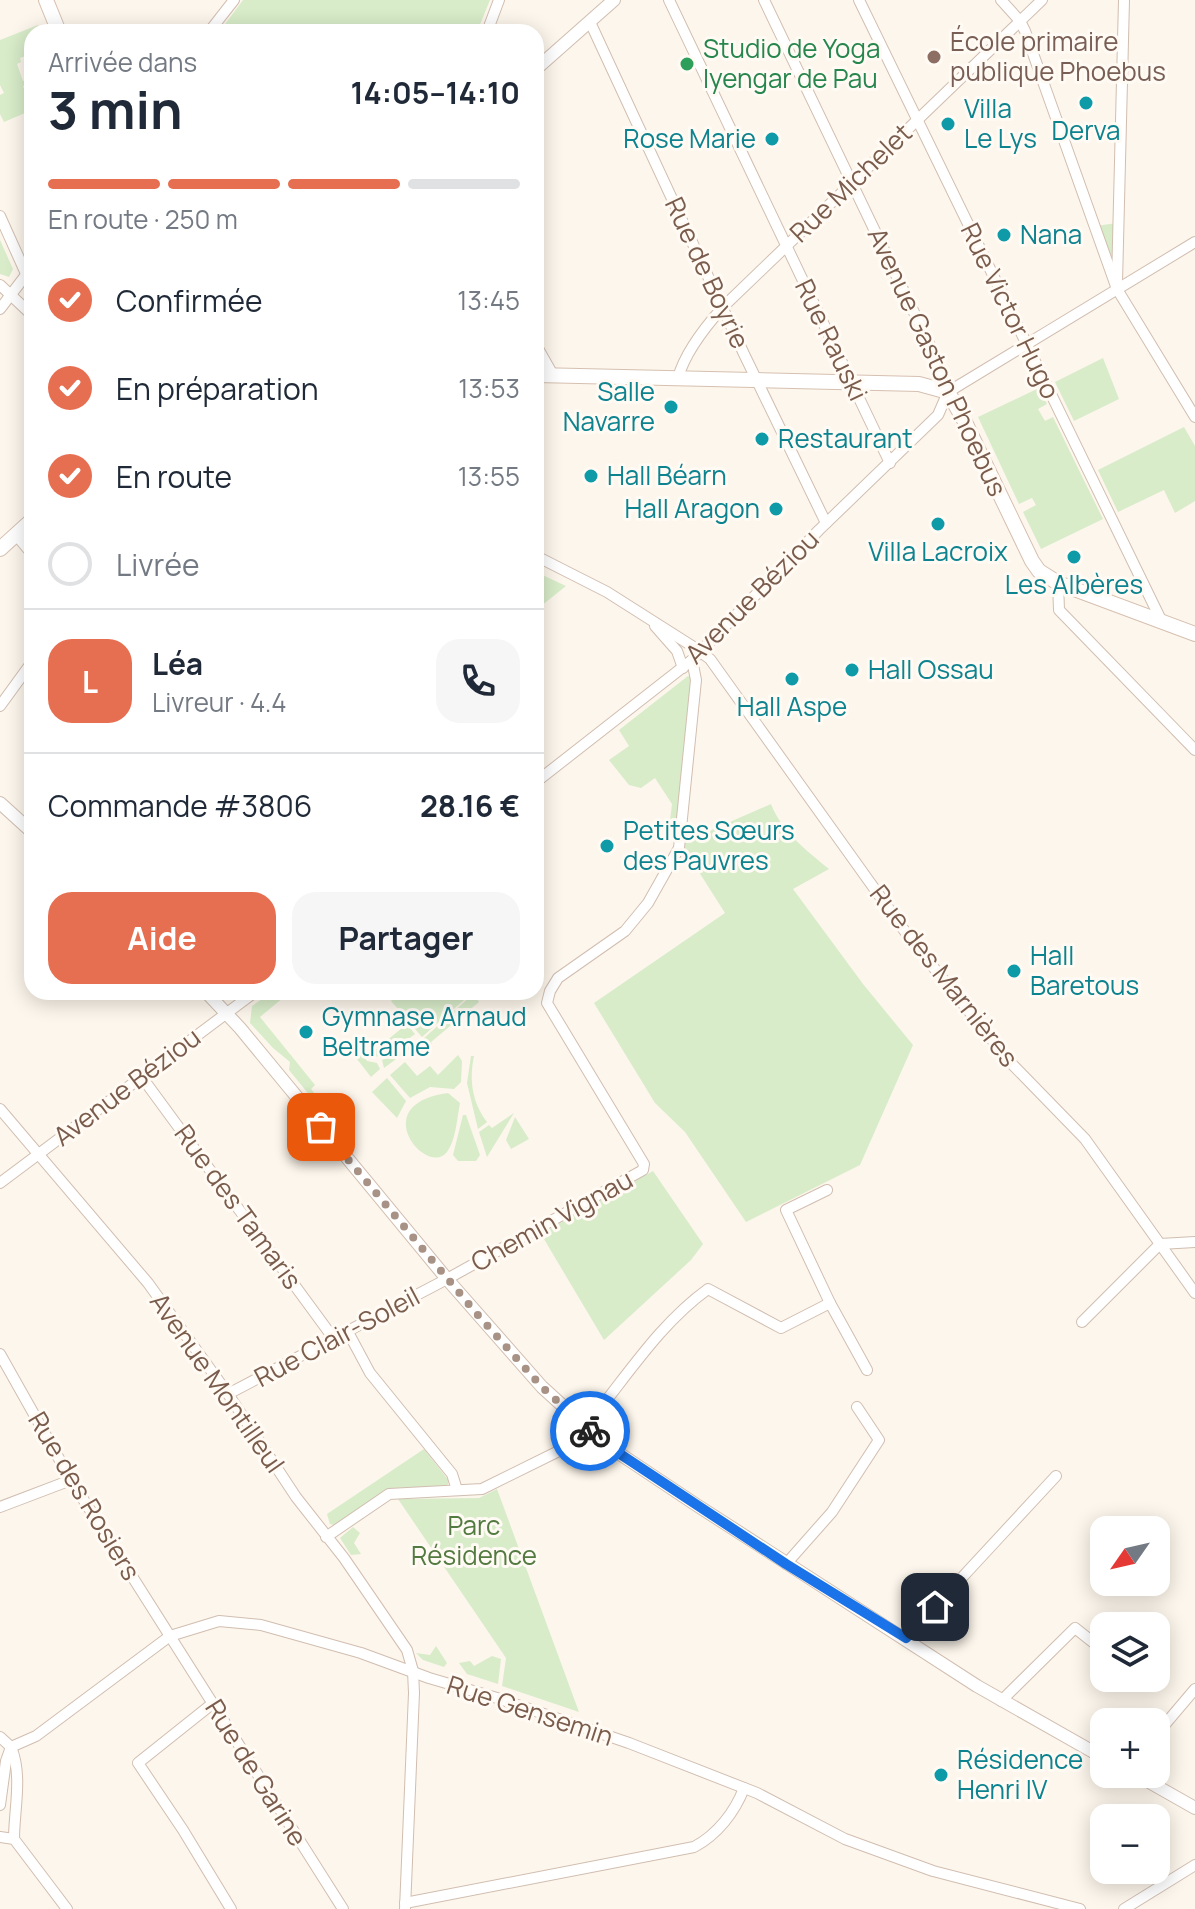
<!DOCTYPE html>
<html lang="fr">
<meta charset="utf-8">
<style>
:root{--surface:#fff;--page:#f6f6f7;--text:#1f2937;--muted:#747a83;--line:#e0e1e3;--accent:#e76f51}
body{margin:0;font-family:Manrope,sans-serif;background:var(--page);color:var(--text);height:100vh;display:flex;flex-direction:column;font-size:30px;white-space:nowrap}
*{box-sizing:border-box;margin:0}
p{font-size:26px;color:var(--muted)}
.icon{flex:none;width:44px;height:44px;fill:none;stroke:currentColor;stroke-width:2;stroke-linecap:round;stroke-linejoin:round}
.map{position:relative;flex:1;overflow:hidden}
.details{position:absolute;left:24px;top:24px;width:520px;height:976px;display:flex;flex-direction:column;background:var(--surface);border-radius:24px;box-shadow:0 4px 20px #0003}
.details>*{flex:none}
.needle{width:52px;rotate:236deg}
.tools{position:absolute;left:1090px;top:1516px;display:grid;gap:16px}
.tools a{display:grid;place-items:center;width:80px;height:80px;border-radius:16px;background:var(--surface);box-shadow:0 4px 20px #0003;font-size:40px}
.pin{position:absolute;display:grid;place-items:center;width:68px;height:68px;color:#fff;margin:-34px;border-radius:16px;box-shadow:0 4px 12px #0006}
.courier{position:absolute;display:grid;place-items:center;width:80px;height:80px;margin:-40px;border:6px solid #1a73e8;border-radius:50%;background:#fff;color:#222;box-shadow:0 2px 10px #0007}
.overview em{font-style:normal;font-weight:700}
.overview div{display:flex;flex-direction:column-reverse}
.overview{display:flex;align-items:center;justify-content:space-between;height:136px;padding:0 24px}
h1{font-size:52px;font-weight:700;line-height:60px}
.bar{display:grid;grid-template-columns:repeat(4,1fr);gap:12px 8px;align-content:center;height:96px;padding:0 24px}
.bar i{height:10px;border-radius:6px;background:var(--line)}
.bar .selected{background:var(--accent)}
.bar p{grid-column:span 4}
.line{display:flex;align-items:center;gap:20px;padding:0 24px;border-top:2px solid var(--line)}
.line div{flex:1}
.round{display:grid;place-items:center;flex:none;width:84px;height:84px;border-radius:24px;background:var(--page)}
ol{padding:0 24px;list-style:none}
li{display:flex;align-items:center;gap:24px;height:88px}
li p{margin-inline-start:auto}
li .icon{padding:8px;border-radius:50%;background:var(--accent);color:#fff;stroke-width:4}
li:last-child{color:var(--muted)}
li i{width:44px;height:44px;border:4px solid var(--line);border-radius:50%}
.primary-button{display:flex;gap:16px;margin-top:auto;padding:16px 24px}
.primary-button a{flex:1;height:92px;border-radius:24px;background:var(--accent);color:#fff;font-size:32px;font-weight:700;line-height:92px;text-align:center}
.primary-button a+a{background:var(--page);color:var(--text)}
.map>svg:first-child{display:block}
.green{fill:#d8ecc9}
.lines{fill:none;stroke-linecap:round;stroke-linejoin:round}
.minor-casing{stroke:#d1beb0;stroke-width:12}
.tertiary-casing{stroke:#d1beb0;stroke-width:14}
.secondary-casing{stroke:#d6c0b0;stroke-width:16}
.minor{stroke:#fff;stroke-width:10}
.tertiary{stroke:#fff;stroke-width:12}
.secondary{stroke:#fff;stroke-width:14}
.done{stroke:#a89285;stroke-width:8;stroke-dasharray:0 14.4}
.route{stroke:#1a73e8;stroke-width:10}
.education-dot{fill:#8d6e63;stroke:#fffaf3;stroke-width:3}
.leisure-dot{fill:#2e9e5b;stroke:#fffaf3;stroke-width:3}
.culture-dot{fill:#0f9aa8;stroke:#fffaf3;stroke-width:3}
.labels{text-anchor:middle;stroke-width:6;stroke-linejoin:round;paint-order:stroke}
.education-label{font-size:26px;fill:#785e54;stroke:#fffaf3;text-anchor:start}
.leisure-label{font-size:26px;fill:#27864d;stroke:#fffaf3;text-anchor:start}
.culture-label{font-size:26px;fill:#0d838f;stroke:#fffaf3;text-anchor:start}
.street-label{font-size:26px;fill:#7a5c4d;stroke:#fffaf3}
.park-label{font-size:26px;fill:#537a41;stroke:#fffaf3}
</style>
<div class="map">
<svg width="1195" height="1909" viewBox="0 0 1195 1909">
<rect width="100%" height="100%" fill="#fdf6ec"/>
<g class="green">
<path d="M243,0H490L477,32H219Z"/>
<path d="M38,25L41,32H32V54L20,58L21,62L17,64L23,81L32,78V81L23,86L32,110L4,122L0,114V95L4,93L0,85V40Z"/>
<path d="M1117,223L1116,261L1109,262L1096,226Z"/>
<path d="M0,240L13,269L9,277L0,274Z"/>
<path d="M1103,358L1119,399L1074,421L1055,382Z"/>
<path d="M1039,388L1047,404L1038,409L1045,421L1053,417L1103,519L1041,549L1023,512L1036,505L1032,498L1019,504L978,417Z"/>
<path d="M1184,427L1195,446V501L1175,513L1164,490L1118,512L1098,470Z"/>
<path d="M536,572L566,586L536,610Z"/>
<path d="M688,676L691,678L677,830L669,829L672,804L655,778L641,788L629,785L609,760L629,746L619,730Z"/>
<path d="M771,804C782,832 806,850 829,869L793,889L863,984L913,1045L860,1165L746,1222L685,1132L655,1103L594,1003L725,913L685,850L684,842Z"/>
<path d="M272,992H290L260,1017L315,1085L311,1089L324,1105L320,1108L289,1070L290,1062L273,1048L250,1023L252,1006Z"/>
<path d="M400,992H471L472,993L422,1037L391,1001Z"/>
<path d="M473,994L479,1002L431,1042L432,1044L422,1053L415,1045L384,1068L382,1060L400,1053L420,1039L422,1040Z"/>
<path d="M396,1012L415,1034L391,1052L369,1059L368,1056L402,1028L392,1016Z"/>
<path d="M358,1050L367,1061L377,1063L380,1069L371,1077L353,1054Z"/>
<path d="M458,1055L462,1061L461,1082L454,1089L430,1087L410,1098L390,1075L405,1062L417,1076L430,1066L438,1075Z"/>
<path d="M471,1056H474C469,1080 472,1102 487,1122L478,1129L467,1083Z"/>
<path d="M387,1078L406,1101L397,1118L372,1092Z"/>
<path d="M448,1093L460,1103C457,1118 456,1140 447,1152C427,1178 365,1104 448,1093Z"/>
<path d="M514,1113L487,1157L479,1132L489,1125L492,1128Z"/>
<path d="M463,1115H466L480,1155L476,1161H458L453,1155Z"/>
<path d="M515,1117L529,1139L511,1149L506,1140Z"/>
<path d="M653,1171L703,1244L691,1260L604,1340L541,1234Z"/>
<path d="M424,1449L449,1481L447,1486L394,1488L334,1525L330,1524L327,1514Z"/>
<path d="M497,1489L579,1712L502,1686L506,1658L398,1499L479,1498Z"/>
<path d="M353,1527L360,1533L354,1543L361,1554L351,1555L340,1538Z"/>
<path d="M436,1646L447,1663L444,1667L423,1660L416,1653L430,1655Z"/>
<path d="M492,1656L501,1659L498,1684L467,1674L459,1663L470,1661L474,1666Z"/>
</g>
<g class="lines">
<defs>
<g id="minor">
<path d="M669,0L890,463"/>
<path d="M764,0L934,354L948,392"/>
<path d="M859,0L1162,622"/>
<path d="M1001,0L1020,21L1025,31L1117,289L1195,417"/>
<path d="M590,22L744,354L826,523"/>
<path d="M209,32L234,0"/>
<path d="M487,32L499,0"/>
<path d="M0,216L32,287"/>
<path d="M1117,283L1124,0"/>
<path d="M0,285L32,315"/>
<path d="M0,309L32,267"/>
<path d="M536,345L553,375"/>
<path d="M678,378C685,352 705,327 723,307L1042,0"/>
<path d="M948,392L1195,242"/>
<path d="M16,535L32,554"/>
<path d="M536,556L607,592L692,646L710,659L909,937L1010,1062L1085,1139L1195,1293"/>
<path d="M1058,583L1059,610L1195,750"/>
<path d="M655,626L677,651L683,668"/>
<path d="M0,706L32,662"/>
<path d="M536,782L692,660L819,530L938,415L948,392"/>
<path d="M141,1076L334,1339"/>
<path d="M0,1109L148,1283L228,1394L296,1497L344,1558L407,1650L413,1671L414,1693L405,1909"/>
<path d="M0,1183L255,992"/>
<path d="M827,1190L786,1210L830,1303"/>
<path d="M1160,1244L1195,1242"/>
<path d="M1082,1322L1160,1244"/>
<path d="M348,1332L370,1373L452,1474L457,1490"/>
<path d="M0,1354L71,1480L343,1909"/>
<path d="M228,1394L447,1279L643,1170L644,1164L547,1003L550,991L558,978L625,931L648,903L679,848L696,680L692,660"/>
<path d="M0,1507L71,1480"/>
<path d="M326,1537L389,1494L482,1489L571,1445C585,1435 591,1419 602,1406C635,1364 665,1320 708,1289L781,1328L830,1303L867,1370"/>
<path d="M786,1564L832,1512L879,1440L857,1407"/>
<path d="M906,1638L1056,1476"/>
<path d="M1001,1701L1075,1628L1099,1647"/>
<path d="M212,1704L138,1763L183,1830L231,1909"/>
<path d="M1156,1735L1195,1689"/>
<path d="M0,1737L11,1747L36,1736L170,1636L219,1621L261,1625L361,1653L429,1678L497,1698L629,1743L757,1793L845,1839L933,1871L1080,1909"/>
<path d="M11,1747C23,1776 14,1809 14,1839"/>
<path d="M0,1805L6,1761L11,1747"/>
<path d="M0,1837L14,1839L67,1909"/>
<path d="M405,1903L694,1847C717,1835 735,1812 744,1788"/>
<path d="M1124,1909L1195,1865"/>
</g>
<g id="tertiary">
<path d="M536,69L614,0"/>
<path d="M0,803L32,832"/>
<path d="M206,992L240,1028L447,1279L542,1387L587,1428L608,1446L695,1504L977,1686L1104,1758"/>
<path d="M1135,1774L1195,1808"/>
</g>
<g id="secondary">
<path d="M46,0L59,32"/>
<path d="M536,375L919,384L948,392L964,420L1032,561L1039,571L1058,583L1195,634"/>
<path d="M0,549L32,520"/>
</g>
</defs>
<use href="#minor" class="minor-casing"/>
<use href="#tertiary" class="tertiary-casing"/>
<use href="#secondary" class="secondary-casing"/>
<use href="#minor" class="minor"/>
<use href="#tertiary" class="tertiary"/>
<use href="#secondary" class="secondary"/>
</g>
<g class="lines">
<path class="done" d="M321,1127L477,1314L542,1387L590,1431"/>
<path class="route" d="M590,1431L608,1446L786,1564L906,1638L935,1607"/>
</g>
<circle class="education-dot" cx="934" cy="57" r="8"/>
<circle class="leisure-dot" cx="687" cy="64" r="8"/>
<g class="culture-dot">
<circle cx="1086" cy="103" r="8"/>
<circle cx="948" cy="124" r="8"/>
<circle cx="772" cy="139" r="8"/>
<circle cx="1004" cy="235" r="8"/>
<circle cx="671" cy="407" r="8"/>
<circle cx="762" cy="439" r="8"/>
<circle cx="591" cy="476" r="8"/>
<circle cx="776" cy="509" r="8"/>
<circle cx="938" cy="524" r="8"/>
<circle cx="1074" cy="557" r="8"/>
<circle cx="852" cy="670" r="8"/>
<circle cx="792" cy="679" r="8"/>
<circle cx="607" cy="846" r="8"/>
<circle cx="1014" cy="971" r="8"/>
<circle cx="306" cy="1032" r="8"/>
<circle cx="941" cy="1775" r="8"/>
</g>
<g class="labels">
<g class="education-label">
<text x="950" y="51">École primaire<tspan x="950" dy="30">publique Phoebus</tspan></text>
</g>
<g class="leisure-label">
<text x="703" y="58">Studio de Yoga<tspan x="703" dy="30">Iyengar de Pau</tspan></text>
</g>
<g class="culture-label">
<text x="964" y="118">Villa<tspan x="964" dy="30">Le Lys</tspan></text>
<text x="1086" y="140" text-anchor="middle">Derva</text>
<text x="756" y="148" text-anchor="end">Rose Marie</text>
<text x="1020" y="244">Nana</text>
<text x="655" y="401" text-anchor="end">Salle<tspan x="655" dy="30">Navarre</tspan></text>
<text x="778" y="448">Restaurant</text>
<text x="607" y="485">Hall Béarn</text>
<text x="760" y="518" text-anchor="end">Hall Aragon</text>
<text x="938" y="561" text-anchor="middle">Villa Lacroix</text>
<text x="1074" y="594" text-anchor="middle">Les Albères</text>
<text x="868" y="679">Hall Ossau</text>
<text x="792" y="716" text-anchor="middle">Hall Aspe</text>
<text x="623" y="840">Petites Sœurs<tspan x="623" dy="30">des Pauvres</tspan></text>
<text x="1030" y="965">Hall<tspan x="1030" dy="30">Baretous</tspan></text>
<text x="322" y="1026">Gymnase Arnaud<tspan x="322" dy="30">Beltrame</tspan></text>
<text x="957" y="1769">Résidence<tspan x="957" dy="30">Henri IV</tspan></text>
</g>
<g class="street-label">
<text transform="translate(851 183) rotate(-44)" y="9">Rue Michelet</text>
<text transform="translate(707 273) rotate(65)" y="9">Rue de Boyrie</text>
<text transform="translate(1010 311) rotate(64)" y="9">Rue Victor Hugo</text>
<text transform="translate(831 340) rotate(64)" y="9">Rue Rauski</text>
<text transform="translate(937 362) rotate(65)" y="9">Avenue Gaston Phoebus</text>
<text transform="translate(752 597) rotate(-45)" y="9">Avenue Béziou</text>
<text transform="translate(944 976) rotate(52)" y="9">Rue des Marnières</text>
<text transform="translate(127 1087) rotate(-37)" y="9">Avenue Béziou</text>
<text transform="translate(238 1207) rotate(54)" y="9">Rue des Tamaris</text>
<text transform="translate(552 1221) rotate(-29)" y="9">Chemin Vignau</text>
<text transform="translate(337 1337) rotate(-28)" y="9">Rue Clair-Soleil</text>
<text transform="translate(217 1383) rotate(55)" y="9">Avenue Montilleul</text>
<text transform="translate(84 1496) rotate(59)" y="9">Rue des Rosiers</text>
<text transform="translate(530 1711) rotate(18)" y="9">Rue Gensemin</text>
<text transform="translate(256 1773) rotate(58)" y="9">Rue de Garine</text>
</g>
<g class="park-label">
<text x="474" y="1535">Parc<tspan x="474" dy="30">Résidence</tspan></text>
</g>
</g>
</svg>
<div class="tools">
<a><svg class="needle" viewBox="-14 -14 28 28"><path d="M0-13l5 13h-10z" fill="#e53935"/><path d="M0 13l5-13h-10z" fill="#747a83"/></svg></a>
<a><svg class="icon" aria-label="layers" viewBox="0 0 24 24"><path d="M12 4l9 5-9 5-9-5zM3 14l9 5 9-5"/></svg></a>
<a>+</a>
<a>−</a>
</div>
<div class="pin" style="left:321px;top:1127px;background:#ea580c"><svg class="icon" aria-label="bag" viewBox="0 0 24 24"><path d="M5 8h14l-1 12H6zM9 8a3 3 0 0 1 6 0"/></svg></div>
<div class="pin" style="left:935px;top:1607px;background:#1f2937"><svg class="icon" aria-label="home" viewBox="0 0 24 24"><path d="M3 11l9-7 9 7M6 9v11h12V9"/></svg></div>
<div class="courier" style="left:590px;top:1431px"><svg class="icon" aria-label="bike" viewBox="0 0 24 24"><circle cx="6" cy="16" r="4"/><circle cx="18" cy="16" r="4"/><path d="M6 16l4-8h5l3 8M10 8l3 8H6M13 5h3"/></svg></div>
<section class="details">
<div class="overview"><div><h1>3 min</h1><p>Arrivée dans</p></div><em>14:05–14:10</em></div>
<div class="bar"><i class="selected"></i><i class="selected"></i><i class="selected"></i><i></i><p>En route · 250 m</p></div>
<ol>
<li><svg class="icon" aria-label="check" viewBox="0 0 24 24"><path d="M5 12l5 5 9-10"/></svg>Confirmée<p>13:45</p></li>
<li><svg class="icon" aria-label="check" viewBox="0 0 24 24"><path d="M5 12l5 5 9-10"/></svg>En préparation<p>13:53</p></li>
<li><svg class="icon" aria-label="check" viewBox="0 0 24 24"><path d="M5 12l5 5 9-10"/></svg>En route<p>13:55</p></li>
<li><i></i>Livrée</li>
</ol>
<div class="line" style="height:144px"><b class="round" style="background:var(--accent);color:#fff">L</b><div><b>Léa</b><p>Livreur · 4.4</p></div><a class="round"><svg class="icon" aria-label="phone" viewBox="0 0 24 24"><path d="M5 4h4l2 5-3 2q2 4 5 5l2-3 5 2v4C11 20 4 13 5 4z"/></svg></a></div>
<div class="line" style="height:104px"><div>Commande #3806</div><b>28.16 €</b></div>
<div class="primary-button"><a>Aide</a><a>Partager</a></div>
</section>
</div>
